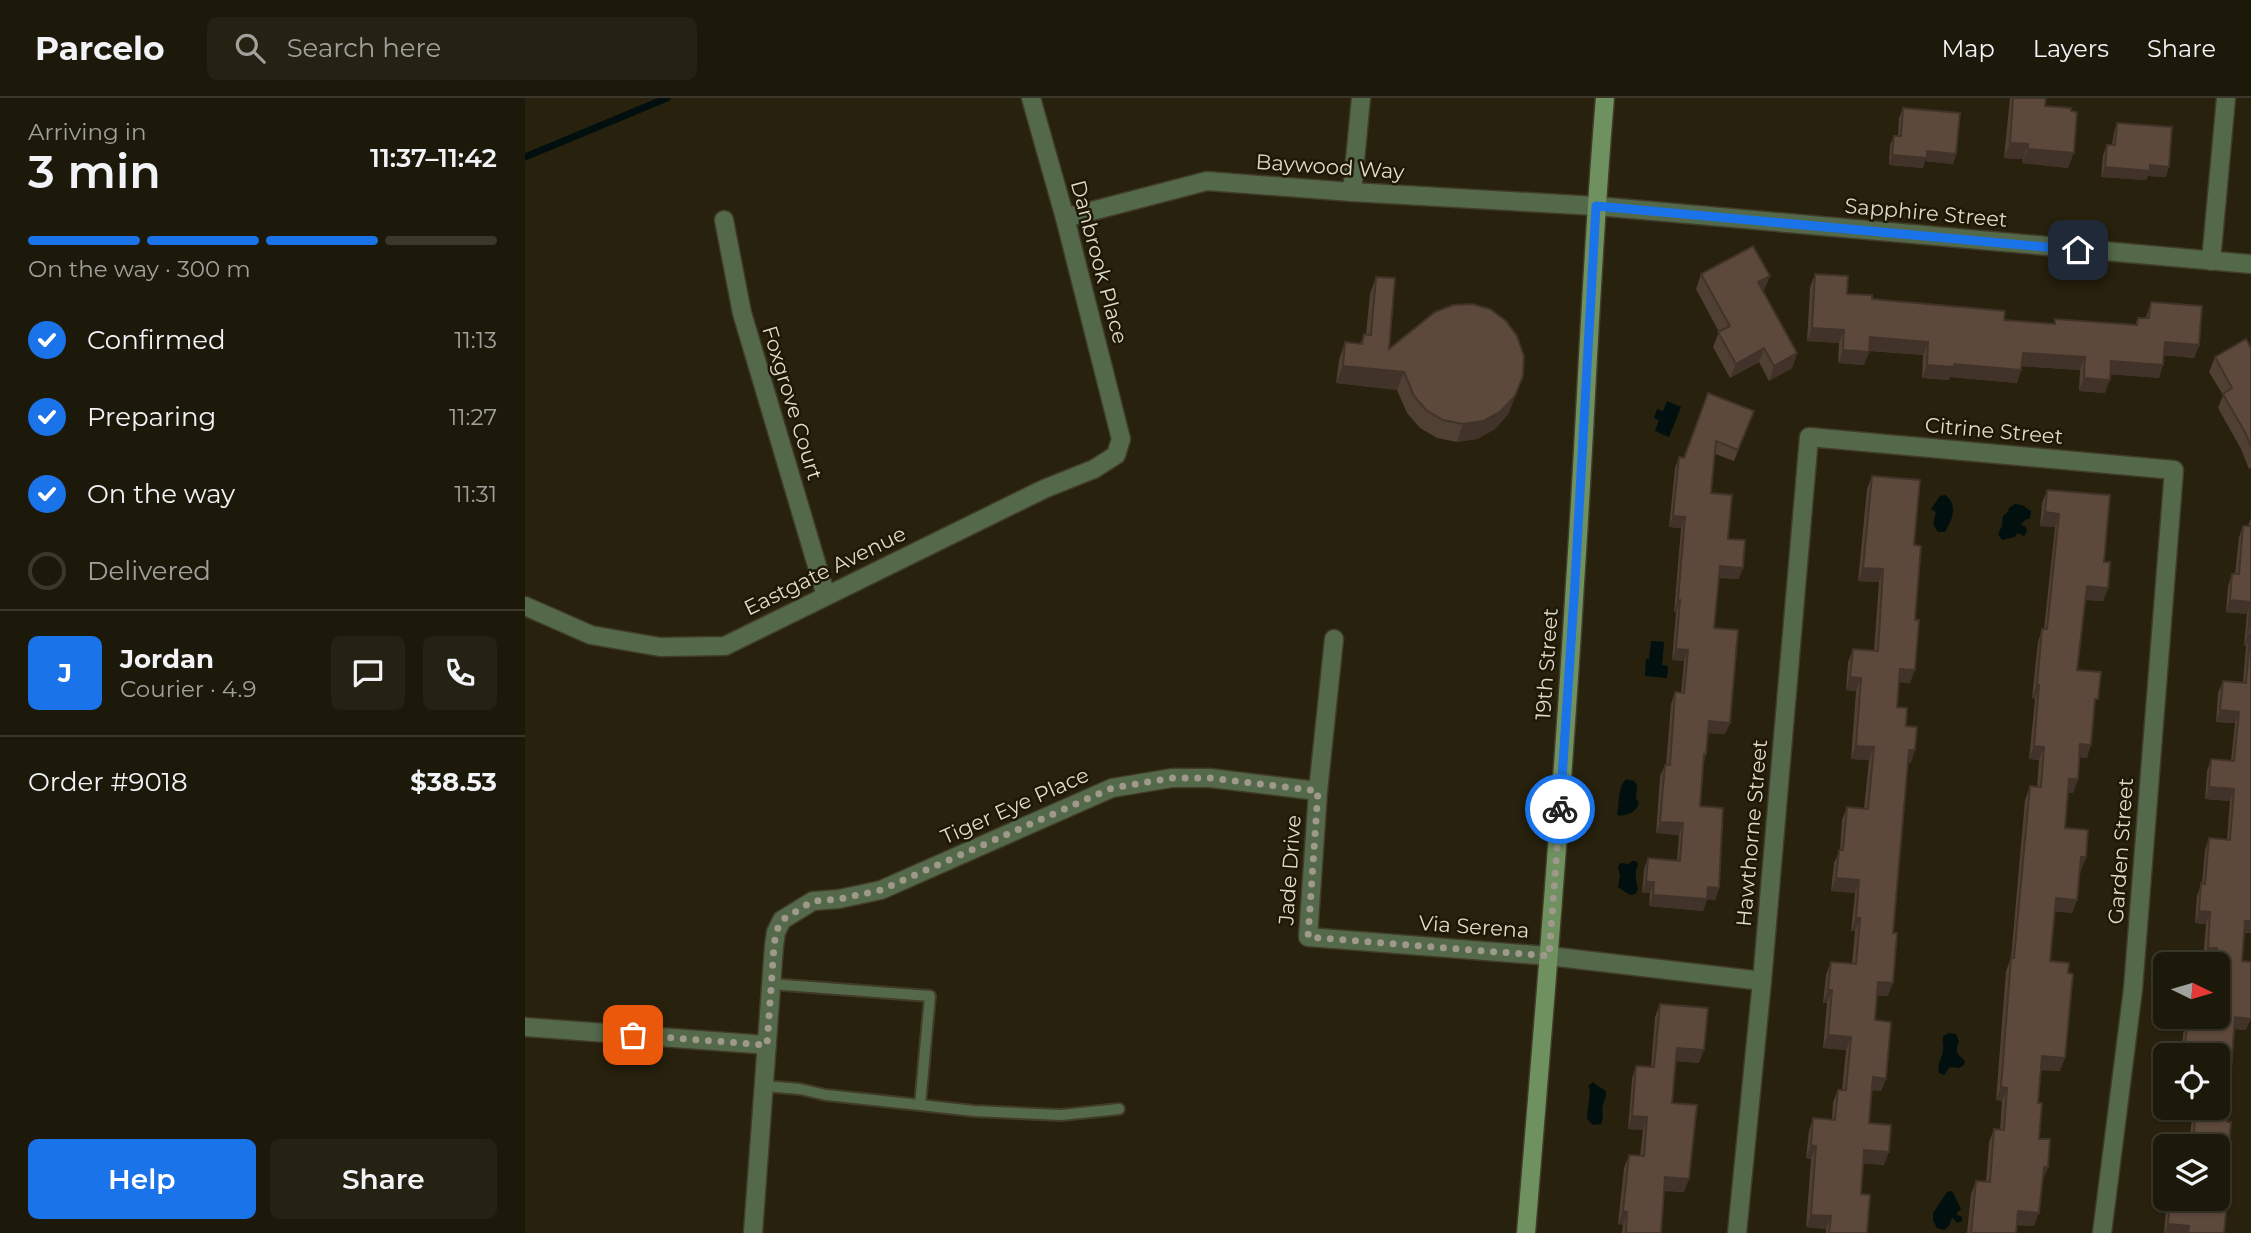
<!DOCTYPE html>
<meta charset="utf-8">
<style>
:root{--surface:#1d190a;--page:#252213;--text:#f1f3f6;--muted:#a0a09c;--line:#3b382b;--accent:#1a73e8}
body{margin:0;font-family:Montserrat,sans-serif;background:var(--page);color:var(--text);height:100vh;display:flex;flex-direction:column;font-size:26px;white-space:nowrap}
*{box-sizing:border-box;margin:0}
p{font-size:23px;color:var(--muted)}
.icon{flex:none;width:38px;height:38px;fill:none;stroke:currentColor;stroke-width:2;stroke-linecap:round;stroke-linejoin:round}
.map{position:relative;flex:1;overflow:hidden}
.details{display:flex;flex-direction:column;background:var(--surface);width:525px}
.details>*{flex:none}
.needle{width:46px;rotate:95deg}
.tools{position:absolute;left:1628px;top:854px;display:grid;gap:14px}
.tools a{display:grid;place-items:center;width:77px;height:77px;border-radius:10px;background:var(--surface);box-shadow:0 2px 5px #0004,0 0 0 2px var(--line);font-size:35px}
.pin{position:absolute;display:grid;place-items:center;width:60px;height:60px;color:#fff;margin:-30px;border-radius:14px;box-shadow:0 4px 10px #0006}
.courier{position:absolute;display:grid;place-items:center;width:70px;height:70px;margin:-35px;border:5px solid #1a73e8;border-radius:50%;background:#fff;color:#222;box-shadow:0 2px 9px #0007}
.overview em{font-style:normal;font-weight:600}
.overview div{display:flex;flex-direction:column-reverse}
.overview{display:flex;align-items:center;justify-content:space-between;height:119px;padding:0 28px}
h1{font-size:46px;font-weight:600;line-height:52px}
.bar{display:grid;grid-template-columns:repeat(4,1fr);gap:10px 7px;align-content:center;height:84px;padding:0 28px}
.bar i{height:9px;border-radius:5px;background:var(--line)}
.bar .on{background:var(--accent)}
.bar p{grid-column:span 4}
.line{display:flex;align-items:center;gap:18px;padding:0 28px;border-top:2px solid var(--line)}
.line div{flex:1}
.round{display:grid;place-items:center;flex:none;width:74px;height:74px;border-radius:10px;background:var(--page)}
ol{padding:0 28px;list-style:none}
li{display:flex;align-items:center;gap:21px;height:77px}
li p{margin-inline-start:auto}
li .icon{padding:7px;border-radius:50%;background:var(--accent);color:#fff;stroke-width:4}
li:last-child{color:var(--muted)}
li i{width:38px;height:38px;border:4px solid var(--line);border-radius:50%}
.action{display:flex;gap:14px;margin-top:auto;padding:14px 28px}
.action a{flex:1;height:80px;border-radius:10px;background:var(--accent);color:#fff;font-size:28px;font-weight:600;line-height:80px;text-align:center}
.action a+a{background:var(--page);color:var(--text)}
header{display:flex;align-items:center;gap:42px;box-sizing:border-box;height:98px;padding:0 35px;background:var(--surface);border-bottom:2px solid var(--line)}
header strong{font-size:33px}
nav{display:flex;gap:38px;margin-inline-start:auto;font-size:24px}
.search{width:490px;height:63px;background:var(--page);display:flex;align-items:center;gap:18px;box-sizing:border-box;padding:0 24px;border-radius:10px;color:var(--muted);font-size:26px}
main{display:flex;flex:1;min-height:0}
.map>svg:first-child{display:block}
.water{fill:#010f0f}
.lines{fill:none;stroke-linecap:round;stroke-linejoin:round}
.stream{stroke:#010f0f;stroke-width:7}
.lane-casing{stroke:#413b28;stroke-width:14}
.street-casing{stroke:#413b28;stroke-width:21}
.secondary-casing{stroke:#413b28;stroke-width:21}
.lane{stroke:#53694a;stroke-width:10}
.street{stroke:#53694a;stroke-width:18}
.secondary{stroke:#6f9160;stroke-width:18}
.wall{fill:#503f33}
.shaded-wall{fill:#413329}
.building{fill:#5d493b;stroke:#413329;stroke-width:2}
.done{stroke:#9e998a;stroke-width:7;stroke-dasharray:0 12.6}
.route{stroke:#1a73e8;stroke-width:9}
.labels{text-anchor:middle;stroke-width:5;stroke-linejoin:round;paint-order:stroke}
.street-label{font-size:21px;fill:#dedacd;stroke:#1e1804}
</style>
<header>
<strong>Parcelo</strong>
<div class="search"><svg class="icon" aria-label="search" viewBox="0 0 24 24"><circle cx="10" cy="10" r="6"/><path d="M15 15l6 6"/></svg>Search here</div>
<nav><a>Map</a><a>Layers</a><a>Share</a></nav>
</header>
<main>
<section class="details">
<div class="overview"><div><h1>3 min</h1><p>Arriving in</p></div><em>11:37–11:42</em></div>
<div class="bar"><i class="on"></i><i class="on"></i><i class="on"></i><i></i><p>On the way · 300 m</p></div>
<ol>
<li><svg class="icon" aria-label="check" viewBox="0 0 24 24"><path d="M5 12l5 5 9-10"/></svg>Confirmed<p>11:13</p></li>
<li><svg class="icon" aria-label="check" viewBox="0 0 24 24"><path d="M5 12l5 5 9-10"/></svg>Preparing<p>11:27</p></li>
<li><svg class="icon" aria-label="check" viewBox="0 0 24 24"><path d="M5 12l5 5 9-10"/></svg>On the way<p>11:31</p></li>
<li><i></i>Delivered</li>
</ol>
<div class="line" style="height:126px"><b class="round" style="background:var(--accent);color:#fff">J</b><div><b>Jordan</b><p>Courier · 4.9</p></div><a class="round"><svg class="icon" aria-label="chat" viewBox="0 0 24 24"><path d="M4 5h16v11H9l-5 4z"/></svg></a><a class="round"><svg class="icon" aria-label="phone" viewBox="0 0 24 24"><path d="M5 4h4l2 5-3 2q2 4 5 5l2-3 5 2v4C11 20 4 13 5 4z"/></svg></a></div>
<div class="line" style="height:91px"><div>Order #9018</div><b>$38.53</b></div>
<div class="action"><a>Help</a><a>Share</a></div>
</section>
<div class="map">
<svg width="1726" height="1135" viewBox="0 0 1726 1135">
<rect width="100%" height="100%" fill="#27210d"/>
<g class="water">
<path d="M1142,303L1156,309L1144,339L1130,333L1134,322L1129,320L1132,311L1138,313Z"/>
<path d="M1420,397C1434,407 1427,422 1420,434H1413C1406,426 1409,423 1411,414L1406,411L1415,398Z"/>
<path d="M1490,406L1497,407L1506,413L1505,420L1500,422L1496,427L1501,429L1502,434L1499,438L1492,435L1490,439L1477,442L1473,436L1477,428L1478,418L1483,414L1484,410Z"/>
<path d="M1126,543L1139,544L1137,567L1143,568L1142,580L1120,578L1121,561H1124Z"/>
<path d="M1101,681L1109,683L1112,687L1111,701L1114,704L1112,710L1106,715L1095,718L1092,716C1095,704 1092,691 1101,681Z"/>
<path d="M1107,763H1111L1113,767C1109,772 1111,784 1113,791L1110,796L1105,797L1093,789L1095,778L1093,770L1095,765L1104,766Z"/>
<path d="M1424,935L1431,936L1434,944C1429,954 1432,956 1440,963L1439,967L1434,970L1425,969L1419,977L1414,975C1412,967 1416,961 1418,954C1419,949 1417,943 1418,938Z"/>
<path d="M1068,984C1080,996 1085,987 1078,1007C1076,1015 1080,1018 1076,1026L1068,1027L1062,1021L1065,992L1063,988Z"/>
<path d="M1427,1093L1436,1111L1431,1116L1437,1119V1123L1432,1125L1427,1119L1424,1128L1419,1132L1412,1130L1408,1122V1115L1422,1094Z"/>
</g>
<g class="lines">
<path class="stream" d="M0,59L142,0"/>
<defs>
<g id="lane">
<path d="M239,988L275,991L301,997L395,1007L405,898L246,886"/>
<path d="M395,1007L449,1013L536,1017L594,1011"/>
</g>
<g id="street">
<path d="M827,94L836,0"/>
<path d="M540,120L682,83L827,94L1071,108L1726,166"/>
<path d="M199,122L217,215L301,498"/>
<path d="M1686,163L1701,0"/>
<path d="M0,508L66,537L135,549L200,548L519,391L569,371L591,357L596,341L540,120L506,0"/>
<path d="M809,541L793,693L783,839L1024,858L1237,883"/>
<path d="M0,929L242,947"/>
<path d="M228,1135L249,848L251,834L257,822L288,803L314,801L356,792L587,690L647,680H685L793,693"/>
<path d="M1212,1135L1237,883L1284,339L1649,372L1608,891L1577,1135"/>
</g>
<path id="secondary" d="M1001,1135C1019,918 1037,702 1050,485C1061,323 1066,161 1080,0"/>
</defs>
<use href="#lane" class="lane-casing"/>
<use href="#street" class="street-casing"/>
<use href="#secondary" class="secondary-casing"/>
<use href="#lane" class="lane"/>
<use href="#street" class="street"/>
<use href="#secondary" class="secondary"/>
</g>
<g class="wall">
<path d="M1485,0H1521L1520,8L1543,70L1497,65L1498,61L1479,60Z"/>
<path d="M1378,10L1431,56L1428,66L1400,63L1398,70L1364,67L1365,47L1369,38H1373L1374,20Z"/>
<path d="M1592,25L1641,79L1623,78L1621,82L1576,79L1578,57L1582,47H1587L1589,34Z"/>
<path d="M1176,176L1245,178L1239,192L1238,193L1272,255L1267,270L1244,283L1234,264L1205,280L1188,249L1194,234L1171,191Z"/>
<path d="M1290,176L1322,196L1479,222L1529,226L1530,221L1610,227L1613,220H1621L1626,204L1674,247L1669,260L1639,257L1634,280L1585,276L1580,295L1554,293L1555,272L1497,268L1492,285L1425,279L1424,282L1397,280L1398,257L1344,253L1339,267L1313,265L1314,245L1282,243L1285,189Z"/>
<path d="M851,179L864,251L984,315L970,331L952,341L932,344L912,340L895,330L882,315L872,292L811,285L814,262L820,244L835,246L839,236H841L845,196Z"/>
<path d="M1726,250V370L1724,371L1716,351L1693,310L1698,297L1684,274L1690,259Z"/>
<path d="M1229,313L1209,363L1190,356L1186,395L1203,441L1214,481L1194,480L1189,530L1205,625L1200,636L1183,635L1181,656L1179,663L1175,708L1194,790L1190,802L1182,801L1178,813L1124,808L1125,795H1117L1119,771L1123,760L1152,762L1154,737L1131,735L1135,678L1140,667H1141L1146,606L1150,594L1156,595L1159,563L1147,562L1151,514H1149L1156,430L1144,429L1150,370L1154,359L1159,360Z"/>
<path d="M1347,378L1389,447L1385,585L1374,584L1372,609L1381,628L1386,665H1383L1363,898L1352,897L1350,922L1361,981L1356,993L1347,992L1344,1025L1359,1067L1338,1065L1336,1096L1342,1135H1301V1131L1281,1129L1286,1061L1281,1060L1284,1033L1288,1020L1307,1021L1308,1004L1313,992H1317L1321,952L1298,950L1302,905H1298L1301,877L1306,864L1327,866L1330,833H1326L1330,795L1306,793L1309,765L1315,752L1317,722L1322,709L1339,711L1344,662L1326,661L1331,593L1321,592L1323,564L1328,551L1349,553L1354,484L1333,483L1342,391Z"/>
<path d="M1522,392L1579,464L1583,490L1578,503L1560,502L1552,572L1569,612L1562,660L1554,659L1553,681L1548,695L1543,694L1540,730L1561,759L1556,772H1555L1552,802L1547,815L1530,813L1525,863L1535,973L1515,972L1513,1005L1514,1041L1523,1069L1517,1082L1509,1128L1492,1127L1491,1135H1442L1446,1096L1451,1083L1461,1084L1464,1044L1469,1031L1475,1032L1477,1003L1471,1002L1481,873L1486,860L1500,702L1505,688L1512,689L1514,662L1504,661L1510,601L1507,600L1513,544L1517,531H1519L1530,429L1515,428L1517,405Z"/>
<path d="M1726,420V835H1720L1717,863L1721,932L1710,931L1702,1024L1699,1105V1135H1639L1642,1101H1692V1048H1664L1668,1010H1692V957H1656L1660,919H1692V866H1688V862L1678,861L1681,826L1670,825L1672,797L1677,785L1680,752L1684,740L1702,741L1705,703L1680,701L1682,673L1686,661L1706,663L1710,625L1691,624L1693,595L1698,583L1718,584L1721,548H1719L1722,516L1701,514L1703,488L1707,476H1710L1714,439L1718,428H1723Z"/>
<path d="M1135,906L1174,965L1150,963L1147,1005L1159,1094L1139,1093L1136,1135H1097L1098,1127L1093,1126L1099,1070L1104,1057L1115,1058L1118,1032L1103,1031L1107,981L1111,968L1126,969L1130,919Z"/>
</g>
<g class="shaded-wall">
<path d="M1485,45L1503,46L1498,61L1479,60Z"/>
<path d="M1503,51L1549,55L1543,70L1497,65Z"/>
<path d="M1402,53L1431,56L1428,66L1400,63L1398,70L1364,67L1367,57Z"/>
<path d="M1625,67L1644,69L1641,79L1623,78L1621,82L1576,79L1580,69Z"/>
<path d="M1245,178L1239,192L1227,199L1233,184Z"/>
<path d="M1287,230L1319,232L1314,245L1282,243Z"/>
<path d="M1345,239L1403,244L1398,257L1340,252Z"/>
<path d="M1640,244L1674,247L1669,260L1636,257Z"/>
<path d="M1239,250L1234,264L1205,280L1211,266Z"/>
<path d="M1318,252L1344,254L1339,267L1313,265Z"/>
<path d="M1272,255L1267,270L1244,283L1249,268Z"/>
<path d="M1498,255L1560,259L1555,272L1493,268Z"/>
<path d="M1586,263L1638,267L1634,280L1581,276Z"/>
<path d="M1429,266L1496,272L1492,285L1425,279L1424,282L1397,280L1402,267Z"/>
<path d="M818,268L879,274L872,292L811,285Z"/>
<path d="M998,278L984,315L970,331L952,341L932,344L938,326Z"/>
<path d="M1559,280L1585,282L1580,295L1554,293Z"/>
<path d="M1520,414L1534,416L1530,429L1515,428Z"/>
<path d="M1148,418L1160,419L1156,430L1144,429Z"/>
<path d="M1195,468L1218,470L1214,481L1190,479Z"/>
<path d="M1338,470L1358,471L1354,484L1333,483Z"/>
<path d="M1562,488L1583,490L1578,503L1557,501Z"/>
<path d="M1153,502H1155L1151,514H1149Z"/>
<path d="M1705,502L1726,504L1722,516L1701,514Z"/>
<path d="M1723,536L1725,537L1721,548H1719Z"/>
<path d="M1151,551L1163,552L1159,563L1147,562Z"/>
<path d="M1375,571L1390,572L1385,585L1370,584Z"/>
<path d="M1325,579L1336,580L1331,593L1321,592Z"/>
<path d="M1512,587H1514L1510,601L1507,600Z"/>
<path d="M1695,612L1714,614L1710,625L1691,624Z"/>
<path d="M1184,623L1205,625L1200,636L1180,635Z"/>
<path d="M1555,646L1566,647L1562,660L1551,659Z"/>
<path d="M1331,648L1349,649L1344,662L1326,661Z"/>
<path d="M1509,648L1519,649L1514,662L1504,661Z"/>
<path d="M1384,652H1390L1386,665H1379Z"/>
<path d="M1544,681H1553L1548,695L1540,694Z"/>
<path d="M1684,689L1709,691L1705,703L1680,701Z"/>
<path d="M1135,724L1158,725L1154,737L1131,735Z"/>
<path d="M1556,759H1561L1556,772H1551Z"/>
<path d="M1311,780L1334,782L1330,795L1306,793Z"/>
<path d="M1121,784H1129L1125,795H1117Z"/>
<path d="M1183,789L1194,790L1190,802L1179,801Z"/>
<path d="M1128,797L1182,801L1178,813L1124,808Z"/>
<path d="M1531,800L1552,802L1547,815L1526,813Z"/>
<path d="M1674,813L1685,814L1681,826L1670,825Z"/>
<path d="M1331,820H1335L1330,833H1326Z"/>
<path d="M1720,823H1726V835L1716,834Z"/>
<path d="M1683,850H1692L1688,862L1678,861Z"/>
<path d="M1353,884L1368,885L1363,898L1348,897Z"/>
<path d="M1303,892H1307L1302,905H1298Z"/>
<path d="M1710,919L1726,921L1721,932L1706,931Z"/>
<path d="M1303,937L1326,939L1321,952L1298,950Z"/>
<path d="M1152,950L1179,952L1174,965L1147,963Z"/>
<path d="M1517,958L1540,960L1535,973L1512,971Z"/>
<path d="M1348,979L1361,981L1356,993L1343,992Z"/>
<path d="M1476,989L1482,990L1477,1003L1471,1002Z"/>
<path d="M1107,1018L1122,1019L1118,1032L1103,1031Z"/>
<path d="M1286,1047L1291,1048L1286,1061L1281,1060Z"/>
<path d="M1339,1052L1364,1054L1359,1067L1334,1065Z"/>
<path d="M1519,1069H1523L1518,1082H1514Z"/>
<path d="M1140,1079L1164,1081L1159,1094L1136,1092Z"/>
<path d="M1098,1113L1102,1114L1098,1127L1093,1126Z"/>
<path d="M1493,1113L1514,1115L1509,1128L1489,1126Z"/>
<path d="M1286,1117L1306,1118L1301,1131L1281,1129Z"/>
<path d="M1643,1126L1664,1128L1661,1135H1640Z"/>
</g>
<g class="building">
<path d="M1488,0H1521L1520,8L1546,10V13L1552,14L1549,55L1503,51V46L1485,45Z"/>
<path d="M1378,10L1435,15L1431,56L1402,53V60L1367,57L1369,38H1376Z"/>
<path d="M1592,25L1647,29L1644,69L1625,67V73L1580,69L1582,47H1590Z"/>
<path d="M1228,148L1245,178L1233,184L1272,255L1249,268L1239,250L1211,266L1193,234L1205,228L1176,176Z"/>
<path d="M1290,176L1323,178L1322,196L1347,197V201L1480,213L1479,222L1530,226V221L1612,227L1613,220H1624L1626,204L1677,208L1674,247L1640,244L1638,267L1586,263L1585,282L1559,280L1560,259L1498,255L1496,272L1429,266V269L1402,267L1403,244L1345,239L1344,254L1318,252L1319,232L1287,230Z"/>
<path d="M851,179L870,180L864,251L910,214L928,207L947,206L965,211L981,223L992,238L999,258L998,278L990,298L976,313L958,323L938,326L918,322L901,312L889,298L879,274L818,268L820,244L837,246L839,236L846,237Z"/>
<path d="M1721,241L1726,250V349L1721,336L1698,296L1707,290L1690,259Z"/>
<path d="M1183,295L1229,313L1213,352L1191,343L1186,395L1207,397L1203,441L1220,442L1218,470L1195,468L1189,530L1213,532L1205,625L1184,623L1181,656H1179L1175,708L1198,710L1194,790L1183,789L1182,801L1128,797L1129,784H1121L1123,760L1155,763L1158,725L1135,724L1140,667H1145L1150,594L1159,595L1163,552L1151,551L1155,502H1153L1160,419L1148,418L1154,359L1159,360Z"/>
<path d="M1347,378L1395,382L1389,447L1396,448L1390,522H1394L1390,572L1375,571L1372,609L1382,610L1381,628L1392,629L1390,652H1384L1368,835H1372L1368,885L1353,884L1350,922L1366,924L1361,981L1348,979L1344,1025L1366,1027L1364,1054L1339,1052L1336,1096L1345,1097L1342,1135H1304L1306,1118L1286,1117L1291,1048L1286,1047L1288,1020L1310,1022L1313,992H1321L1326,939L1303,937L1307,892H1303L1306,864L1331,866L1335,820H1331L1334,782L1311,780L1314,752H1318L1322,709L1343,711L1349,649L1331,648L1336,580L1325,579L1328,551L1353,553L1358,471L1338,470Z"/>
<path d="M1522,392L1585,397L1579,464H1585L1583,490L1562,488L1552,572L1576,574L1573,601H1570L1566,647L1555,646L1553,681H1544L1540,730L1563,732L1561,759H1556L1552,802L1531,800L1525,863L1544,865L1543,875L1548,876L1540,960L1517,958L1513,1005H1517L1514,1041H1525L1523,1069H1519L1514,1115L1493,1113L1491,1135H1446L1451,1083L1465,1084L1469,1031L1479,1032L1482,990L1476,989L1486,860H1489L1505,688L1516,689L1519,649L1509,648L1514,587H1512L1517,531H1522L1534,416L1520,414Z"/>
<path d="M1718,428H1726V823H1720L1717,863L1726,864V921L1710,919L1702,1024H1706L1699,1105H1702L1699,1135H1663L1664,1128L1643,1126L1645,1101H1692V1048H1668L1671,1010H1692V957H1659L1663,919H1692V866H1691L1692,850H1683L1685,814L1674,813L1676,785L1680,786L1684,740L1705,742L1709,691L1684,689L1686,661L1709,663L1714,614L1695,612L1698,583L1721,585L1725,537L1723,536L1726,504L1705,502L1707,476H1714Z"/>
<path d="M1135,906L1183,910L1179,952L1152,950L1147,1005L1172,1007L1164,1081L1140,1079L1136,1135H1101L1102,1114L1098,1113L1104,1057L1119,1058L1122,1019L1107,1018L1111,968L1129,969Z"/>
</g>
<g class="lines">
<path class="done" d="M108,937L242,947L249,848L251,834L257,822L288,803L314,801L356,792L587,690L647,680H685L793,693L783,839L1024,858L1035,711"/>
<path class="route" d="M1035,711L1050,484L1071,108L1553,152"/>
</g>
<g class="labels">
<g class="street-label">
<text transform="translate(805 69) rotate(4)" y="7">Baywood Way</text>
<text transform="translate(1401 115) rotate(5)" y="7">Sapphire Street</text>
<text transform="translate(574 164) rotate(75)" y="7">Danbrook Place</text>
<text transform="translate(267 305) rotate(73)" y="7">Foxgrove Court</text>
<text transform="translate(1469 333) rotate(5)" y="7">Citrine Street</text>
<text transform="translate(300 473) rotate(-26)" y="7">Eastgate Avenue</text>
<text transform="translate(1022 566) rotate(-86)" y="7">19th Street</text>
<text transform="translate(490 708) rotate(-24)" y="7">Tiger Eye Place</text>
<text transform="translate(1227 735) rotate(-85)" y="7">Hawthorne Street</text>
<text transform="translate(1596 753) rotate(-86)" y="7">Garden Street</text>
<text transform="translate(765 772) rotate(-86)" y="7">Jade Drive</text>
<text transform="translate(949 829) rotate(4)" y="7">Via Serena</text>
</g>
</g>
</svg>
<div class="tools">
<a><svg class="needle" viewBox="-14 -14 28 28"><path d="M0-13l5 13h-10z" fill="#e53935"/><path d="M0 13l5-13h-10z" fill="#a0a09c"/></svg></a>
<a><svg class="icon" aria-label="locate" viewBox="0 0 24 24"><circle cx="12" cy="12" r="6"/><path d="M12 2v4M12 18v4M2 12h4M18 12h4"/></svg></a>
<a><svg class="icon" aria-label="layers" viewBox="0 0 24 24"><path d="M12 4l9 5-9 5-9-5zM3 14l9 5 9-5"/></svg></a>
</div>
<div class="pin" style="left:108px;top:937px;background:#ea580c"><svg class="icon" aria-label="bag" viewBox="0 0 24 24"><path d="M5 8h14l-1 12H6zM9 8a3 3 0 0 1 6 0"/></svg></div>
<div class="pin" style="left:1553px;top:152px;background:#1f2937"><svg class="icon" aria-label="home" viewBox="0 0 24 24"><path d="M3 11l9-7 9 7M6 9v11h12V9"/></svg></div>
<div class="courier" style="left:1035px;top:711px"><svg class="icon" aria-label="bike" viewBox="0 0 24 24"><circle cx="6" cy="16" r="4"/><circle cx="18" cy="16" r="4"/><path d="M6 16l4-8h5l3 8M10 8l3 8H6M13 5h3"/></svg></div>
</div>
</main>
